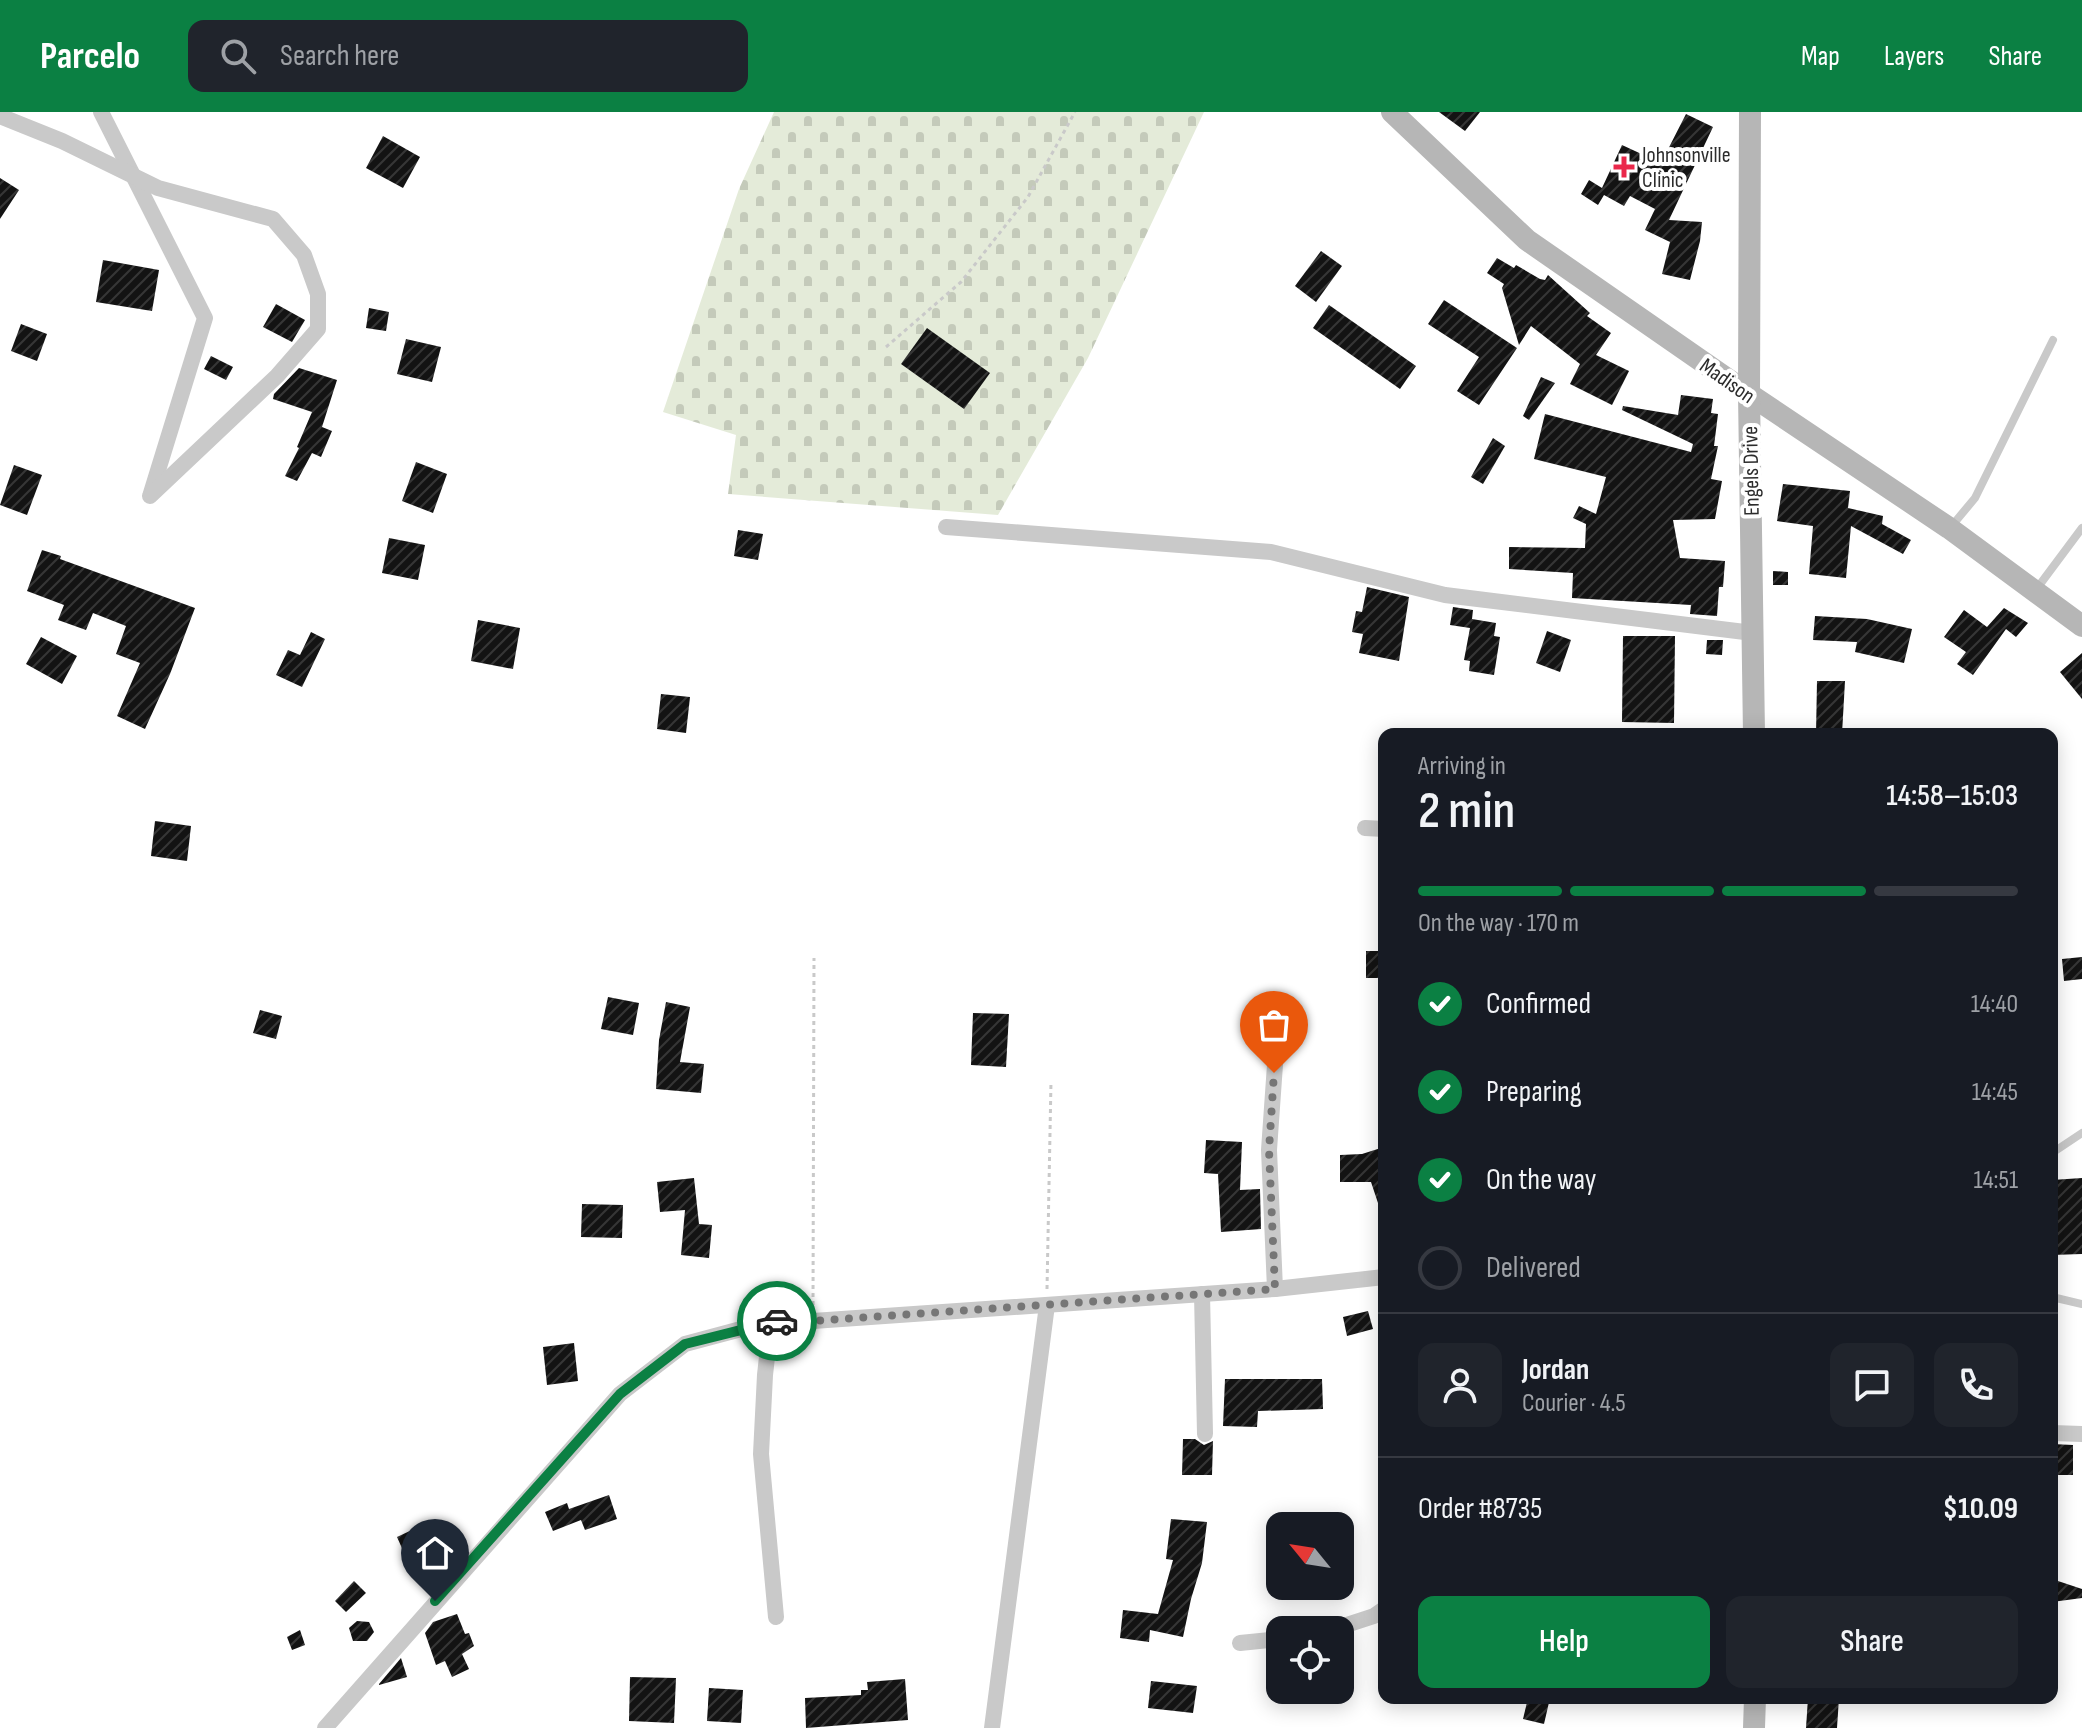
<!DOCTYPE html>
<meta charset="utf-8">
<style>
:root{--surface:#171b24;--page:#20242c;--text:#f1f3f6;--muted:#9ea1a6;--line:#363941;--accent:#0b8043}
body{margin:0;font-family:"Sofia Sans Condensed",sans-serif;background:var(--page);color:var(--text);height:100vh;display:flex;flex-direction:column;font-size:30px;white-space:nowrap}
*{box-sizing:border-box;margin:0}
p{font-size:26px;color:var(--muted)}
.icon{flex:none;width:44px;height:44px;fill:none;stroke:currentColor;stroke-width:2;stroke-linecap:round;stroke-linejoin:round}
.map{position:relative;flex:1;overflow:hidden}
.drawer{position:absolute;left:1378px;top:616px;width:680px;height:976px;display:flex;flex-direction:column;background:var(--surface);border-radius:16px;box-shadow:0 4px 20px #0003}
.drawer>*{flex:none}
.needle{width:52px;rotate:300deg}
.fabs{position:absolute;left:1266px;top:1400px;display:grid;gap:16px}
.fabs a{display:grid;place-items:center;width:88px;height:88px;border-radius:16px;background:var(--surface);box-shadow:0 4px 20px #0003;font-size:40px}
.pin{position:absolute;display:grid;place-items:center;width:68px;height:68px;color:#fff;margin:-82px -34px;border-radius:50% 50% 50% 0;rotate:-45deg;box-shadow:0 0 8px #0007}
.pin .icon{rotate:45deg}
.courier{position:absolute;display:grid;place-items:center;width:80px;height:80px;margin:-40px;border:6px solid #0b8043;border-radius:50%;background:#fff;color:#222;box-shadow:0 2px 10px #0007}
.head em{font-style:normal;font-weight:600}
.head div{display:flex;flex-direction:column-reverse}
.head{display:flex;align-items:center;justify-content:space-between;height:136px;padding:0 40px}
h1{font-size:52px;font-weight:600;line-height:60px}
.bar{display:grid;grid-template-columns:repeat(4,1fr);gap:12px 8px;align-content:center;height:96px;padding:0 40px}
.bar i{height:10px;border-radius:6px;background:var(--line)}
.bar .on{background:var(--accent)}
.bar p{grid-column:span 4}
.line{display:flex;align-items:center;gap:20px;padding:0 40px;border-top:2px solid var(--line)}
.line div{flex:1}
.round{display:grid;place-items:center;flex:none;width:84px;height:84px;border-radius:16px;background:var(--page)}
ol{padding:0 40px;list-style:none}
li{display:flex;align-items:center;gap:24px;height:88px}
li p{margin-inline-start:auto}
li .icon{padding:8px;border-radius:50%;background:var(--accent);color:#fff;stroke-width:4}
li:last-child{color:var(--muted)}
li i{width:44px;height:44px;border:4px solid var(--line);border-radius:50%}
.primary-button{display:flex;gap:16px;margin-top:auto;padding:16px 40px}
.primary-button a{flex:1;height:92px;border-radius:16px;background:var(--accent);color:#fff;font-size:32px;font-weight:600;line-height:92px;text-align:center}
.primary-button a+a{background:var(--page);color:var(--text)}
header{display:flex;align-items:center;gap:48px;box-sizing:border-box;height:112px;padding:0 40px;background:var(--accent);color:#fff}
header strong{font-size:38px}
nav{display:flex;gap:44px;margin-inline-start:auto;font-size:28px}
.search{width:560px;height:72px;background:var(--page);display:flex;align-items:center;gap:20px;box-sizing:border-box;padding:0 28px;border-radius:16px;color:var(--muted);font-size:30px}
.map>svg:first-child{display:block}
.cemetery{fill:url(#cemetery-stones)}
.building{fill:url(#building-hatch)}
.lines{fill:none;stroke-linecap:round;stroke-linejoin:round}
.path{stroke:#c9c9c9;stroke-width:3;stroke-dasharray:4 4;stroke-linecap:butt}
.lane{stroke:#c9c9c9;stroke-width:8}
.street{stroke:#c9c9c9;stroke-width:16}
.secondary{stroke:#b6b6b6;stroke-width:22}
.done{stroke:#767676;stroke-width:8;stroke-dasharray:0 14.4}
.route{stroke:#0b8043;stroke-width:10}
.poi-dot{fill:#ea284b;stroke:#fff;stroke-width:3}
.labels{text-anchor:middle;stroke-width:8;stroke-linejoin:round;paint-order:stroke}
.poi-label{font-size:22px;fill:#2c2c2c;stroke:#fff;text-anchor:start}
.street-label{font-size:22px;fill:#2c2c2c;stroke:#fff}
</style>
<header>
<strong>Parcelo</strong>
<div class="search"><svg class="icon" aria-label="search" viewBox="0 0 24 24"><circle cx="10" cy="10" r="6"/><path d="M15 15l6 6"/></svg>Search here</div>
<nav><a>Map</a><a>Layers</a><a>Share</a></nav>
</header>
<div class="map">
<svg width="2082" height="1616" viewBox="0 0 2082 1616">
<defs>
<pattern id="cemetery-stones" width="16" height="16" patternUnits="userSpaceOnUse" patternTransform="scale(2)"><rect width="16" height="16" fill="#e4ebd9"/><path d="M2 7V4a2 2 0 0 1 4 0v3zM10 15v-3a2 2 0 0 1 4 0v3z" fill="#c4caba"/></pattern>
<pattern id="building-hatch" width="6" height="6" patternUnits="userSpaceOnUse" patternTransform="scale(2)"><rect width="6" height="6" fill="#131313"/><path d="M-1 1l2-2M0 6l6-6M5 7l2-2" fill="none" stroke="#363636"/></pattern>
</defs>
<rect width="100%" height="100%" fill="#fff"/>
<path class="cemetery" d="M774,0H1204L1088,246L998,403L728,382L736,323L663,300L739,77Z"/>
<g class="building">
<path d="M1439,0H1480L1465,19Z"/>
<path d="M1686,2L1713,15L1669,108L1702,110L1700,129L1690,168L1662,162L1670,130L1645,118L1655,97L1630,84L1624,94L1604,83L1598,93L1581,82L1589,68L1602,76L1622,33L1661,51Z"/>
<path d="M383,24L420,45L403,76L366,56Z"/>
<path d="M0,66L19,78L0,107Z"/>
<path d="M1321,139L1342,154L1316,190L1295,174Z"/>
<path d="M1497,146L1514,156L1516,153L1540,167L1545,168L1548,163L1590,201L1587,204L1611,221L1596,243L1629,259L1612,293L1570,272L1580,252L1531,214L1519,233L1502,176L1504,172L1487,161Z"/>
<path d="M103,148L159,158L152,199L96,190Z"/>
<path d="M1444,188L1517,236L1479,293L1457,279L1479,245L1428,212Z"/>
<path d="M276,192L305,208L292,230L263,215Z"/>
<path d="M1329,193L1416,254L1400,277L1313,216Z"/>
<path d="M369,196L389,200L386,219L366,216Z"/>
<path d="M21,212L47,222L37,249L11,239Z"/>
<path d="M927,216L990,261L964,297L901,252Z"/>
<path d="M406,227L441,235L432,270L397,262Z"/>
<path d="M211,244L233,255L226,268L204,257Z"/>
<path d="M299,256L337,268L322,315L332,319L321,345L312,341L297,369L285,364L299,336L297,335L312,300L273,287L274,282Z"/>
<path d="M1541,265L1555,271L1529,308L1523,304Z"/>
<path d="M1681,283L1713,287L1711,301L1718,302L1714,334H1718L1711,367L1722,369L1715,407L1673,408L1680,446L1725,449L1723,475H1719L1717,504L1690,502L1691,493L1572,486L1573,461L1509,457V435L1585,436L1586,412L1573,406L1579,394L1596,402L1606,365L1534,347L1545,302L1691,340L1693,332L1622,298L1623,294L1678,303Z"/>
<path d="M1493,326L1505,334L1483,372L1471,365Z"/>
<path d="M416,350L447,362L433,401L402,389Z"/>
<path d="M14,353L42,363L27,403L0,393Z"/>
<path d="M1783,372L1850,379L1848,396L1883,404L1882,412L1911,428L1903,442L1851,414L1846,466L1809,462L1813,414L1777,409Z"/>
<path d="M738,418L763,422L758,448L734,444Z"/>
<path d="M389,426L425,433L418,468L382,461Z"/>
<path d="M42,438L61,444L60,447L195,496L170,562L145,617L117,604L140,551L116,542L126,514L93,501L86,518L58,508L64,493L27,479Z"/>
<path d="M1773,459L1788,460V473H1773Z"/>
<path d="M1367,475L1409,485L1399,549L1359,541L1363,522L1352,520L1356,499L1362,500Z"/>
<path d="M1453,495L1473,498L1472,507L1496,511L1494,524L1500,525L1494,563L1469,559L1470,549L1464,548L1470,516L1450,513Z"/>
<path d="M2004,496L2028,511L2016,525L2006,517L1973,563L1957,552L1966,540L1944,525L1964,498L1987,515Z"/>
<path d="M1815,504L1867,507L1912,517L1904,551L1855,540L1857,530L1813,528Z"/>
<path d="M478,508L520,516L513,557L471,549Z"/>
<path d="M1547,519L1571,528L1560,560L1536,551Z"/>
<path d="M311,520L325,527L302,575L276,563L288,538L300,543Z"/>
<path d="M1623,524H1675L1674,611L1622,610Z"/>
<path d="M41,525L77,544L62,572L26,552Z"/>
<path d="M1707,528H1723L1722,543L1706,542Z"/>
<path d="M2082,541V587L2060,560Z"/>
<path d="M1817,569H1845L1842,622H1816Z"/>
<path d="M661,582L690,585L686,621L657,617Z"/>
<path d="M155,709L191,714L187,749L151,744Z"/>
<rect x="1366" y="839" width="18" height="27"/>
<path d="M2082,845V867L2064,869L2062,847Z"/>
<path d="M608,885L639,891L633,923L601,917Z"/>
<path d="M666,890L690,895L680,950L704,952L701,981L656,977L659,928Z"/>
<path d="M260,898L282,904L276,927L253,921Z"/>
<path d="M973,901L1009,902L1006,955L971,953Z"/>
<path d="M1206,1028L1242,1030L1240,1078L1260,1077L1261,1117L1221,1120L1218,1062L1204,1061Z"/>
<path d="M1384,1035V1100H1381L1371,1070H1340V1043L1362,1042Z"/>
<path d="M694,1066L699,1112L712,1113L709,1146L681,1143L685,1098L660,1100L657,1070Z"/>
<path d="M2082,1066V1142L2052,1143V1068Z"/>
<path d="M582,1092L623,1093L622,1126L581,1125Z"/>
<path d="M1368,1199L1373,1217L1347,1224L1343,1205Z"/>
<path d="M574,1231L578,1269L547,1273L543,1235Z"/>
<path d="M1225,1267H1322L1323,1297L1258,1299L1257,1315L1223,1314Z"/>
<path d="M1183,1327H1195L1204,1333L1213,1329L1212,1363H1182Z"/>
<path d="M2052,1332L2073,1333V1363H2052Z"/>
<path d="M609,1383L617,1407L585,1418L581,1408L553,1419L545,1400L567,1391L569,1397Z"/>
<path d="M1171,1407L1207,1410L1202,1451L1191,1487L1183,1525L1150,1518L1149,1530L1120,1526L1123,1498L1158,1502L1173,1448L1166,1447Z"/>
<path d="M429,1410L445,1450L414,1463L397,1425Z"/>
<path d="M2052,1467L2082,1477V1486L2052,1490Z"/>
<path d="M354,1469L366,1481L346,1500L335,1489Z"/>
<path d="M457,1502L465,1522L469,1521L474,1534L462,1542L469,1557L452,1565L445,1549L436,1553L425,1521L433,1510Z"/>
<path d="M357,1509L369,1510L374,1520L367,1529H353L349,1516Z"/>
<path d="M300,1518L305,1533L292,1538L287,1525Z"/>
<path d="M401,1546L407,1565L379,1573V1572Z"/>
<path d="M630,1565L676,1566L674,1611L629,1609Z"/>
<path d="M905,1567L908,1608L806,1616L805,1586L861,1583V1578H868L867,1570Z"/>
<path d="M1151,1569L1197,1574L1193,1601L1148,1596Z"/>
<path d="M709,1576L743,1578L741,1611L707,1609Z"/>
<path d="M1528,1586H1550L1544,1612L1523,1607Z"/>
<path d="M1808,1586H1839L1837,1616H1806Z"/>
</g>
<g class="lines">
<g class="path">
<path d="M886,235L961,170L1028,85L1075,0"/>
<path d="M1047,1177L1051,969"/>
<path d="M813,1193L814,846"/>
</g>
<g class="lane">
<path d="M1950,416L1975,386L2053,228"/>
<path d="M2035,479L2082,416"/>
<path d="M2052,1041L2082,1021"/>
<path d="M2052,1185L2082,1192"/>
</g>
<g class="street">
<path d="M101,0L205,206L151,381"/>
<path d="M0,4L62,29L158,76L273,107L304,143L318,182V217L277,264L150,384"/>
<path d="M946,415L1271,440L1445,483L1753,521"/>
<path d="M1365,716L1384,717"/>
<path d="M1275,1177L1269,1038L1278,910"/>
<path d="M1202,1182L1205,1322"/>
<path d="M771,1209L765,1263L761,1342L776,1505"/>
<path d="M2052,1321L2082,1322"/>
<path d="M1331,1518L1374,1504L1384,1497"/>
<path d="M1240,1531L1280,1527"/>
<path d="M325,1616L620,1282L685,1232L771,1209H813L1275,1177L1384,1165"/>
<path d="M992,1616L1047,1193"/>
</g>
<g class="secondary">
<path d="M1392,0L1527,128L1749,282L1949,416L2082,514"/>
<path d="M1750,0L1749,282L1754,622"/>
<path d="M1754,1616L1755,1586"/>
</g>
</g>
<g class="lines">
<path class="done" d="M777,1209H813L1275,1177L1269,1038L1274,961"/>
<path class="route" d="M435,1489L620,1282L685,1232L777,1209"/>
</g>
<path class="poi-dot" d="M1620 43h8v8h8v8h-8v8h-8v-8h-8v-8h8z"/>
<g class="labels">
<g class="poi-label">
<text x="1642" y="50">Johnsonville<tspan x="1642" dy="25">Clinic</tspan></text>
</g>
<g class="street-label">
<text transform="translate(1728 268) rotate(35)" y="8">Madison</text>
<text transform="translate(1750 359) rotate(-91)" y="8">Engels Drive</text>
</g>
</g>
</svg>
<div class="fabs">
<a><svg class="needle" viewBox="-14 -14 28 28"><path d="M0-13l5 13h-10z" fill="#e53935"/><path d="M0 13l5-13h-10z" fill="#9ea1a6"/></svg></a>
<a><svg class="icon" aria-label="locate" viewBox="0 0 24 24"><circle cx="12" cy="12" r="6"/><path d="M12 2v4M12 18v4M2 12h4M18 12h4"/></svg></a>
</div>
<div class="pin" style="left:1274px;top:961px;background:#ea580c"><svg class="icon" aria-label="bag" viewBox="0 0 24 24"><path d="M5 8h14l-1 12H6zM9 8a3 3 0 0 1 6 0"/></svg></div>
<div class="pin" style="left:435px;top:1489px;background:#1f2937"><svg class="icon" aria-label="home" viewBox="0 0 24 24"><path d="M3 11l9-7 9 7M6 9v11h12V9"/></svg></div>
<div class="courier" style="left:777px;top:1209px"><svg class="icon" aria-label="car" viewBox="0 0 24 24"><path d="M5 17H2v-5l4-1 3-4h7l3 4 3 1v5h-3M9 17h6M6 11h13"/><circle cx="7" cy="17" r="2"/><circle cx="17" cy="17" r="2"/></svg></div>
<section class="drawer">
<div class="head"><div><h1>2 min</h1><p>Arriving in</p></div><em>14:58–15:03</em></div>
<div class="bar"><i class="on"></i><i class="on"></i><i class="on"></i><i></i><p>On the way · 170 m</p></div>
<ol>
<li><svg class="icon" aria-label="check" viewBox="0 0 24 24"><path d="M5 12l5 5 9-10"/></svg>Confirmed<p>14:40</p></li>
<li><svg class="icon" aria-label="check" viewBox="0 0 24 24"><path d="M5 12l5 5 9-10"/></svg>Preparing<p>14:45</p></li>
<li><svg class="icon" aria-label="check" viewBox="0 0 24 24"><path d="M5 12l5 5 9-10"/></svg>On the way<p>14:51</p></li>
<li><i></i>Delivered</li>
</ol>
<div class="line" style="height:144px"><a class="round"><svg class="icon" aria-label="person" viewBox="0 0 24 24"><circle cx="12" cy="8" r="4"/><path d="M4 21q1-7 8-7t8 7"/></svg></a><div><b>Jordan</b><p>Courier · 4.5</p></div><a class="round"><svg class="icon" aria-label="chat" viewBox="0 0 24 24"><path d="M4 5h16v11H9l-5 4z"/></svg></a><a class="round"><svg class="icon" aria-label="phone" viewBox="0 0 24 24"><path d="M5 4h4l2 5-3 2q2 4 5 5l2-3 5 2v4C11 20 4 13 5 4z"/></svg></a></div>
<div class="line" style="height:104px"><div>Order #8735</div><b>$10.09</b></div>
<div class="primary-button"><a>Help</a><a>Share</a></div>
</section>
</div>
